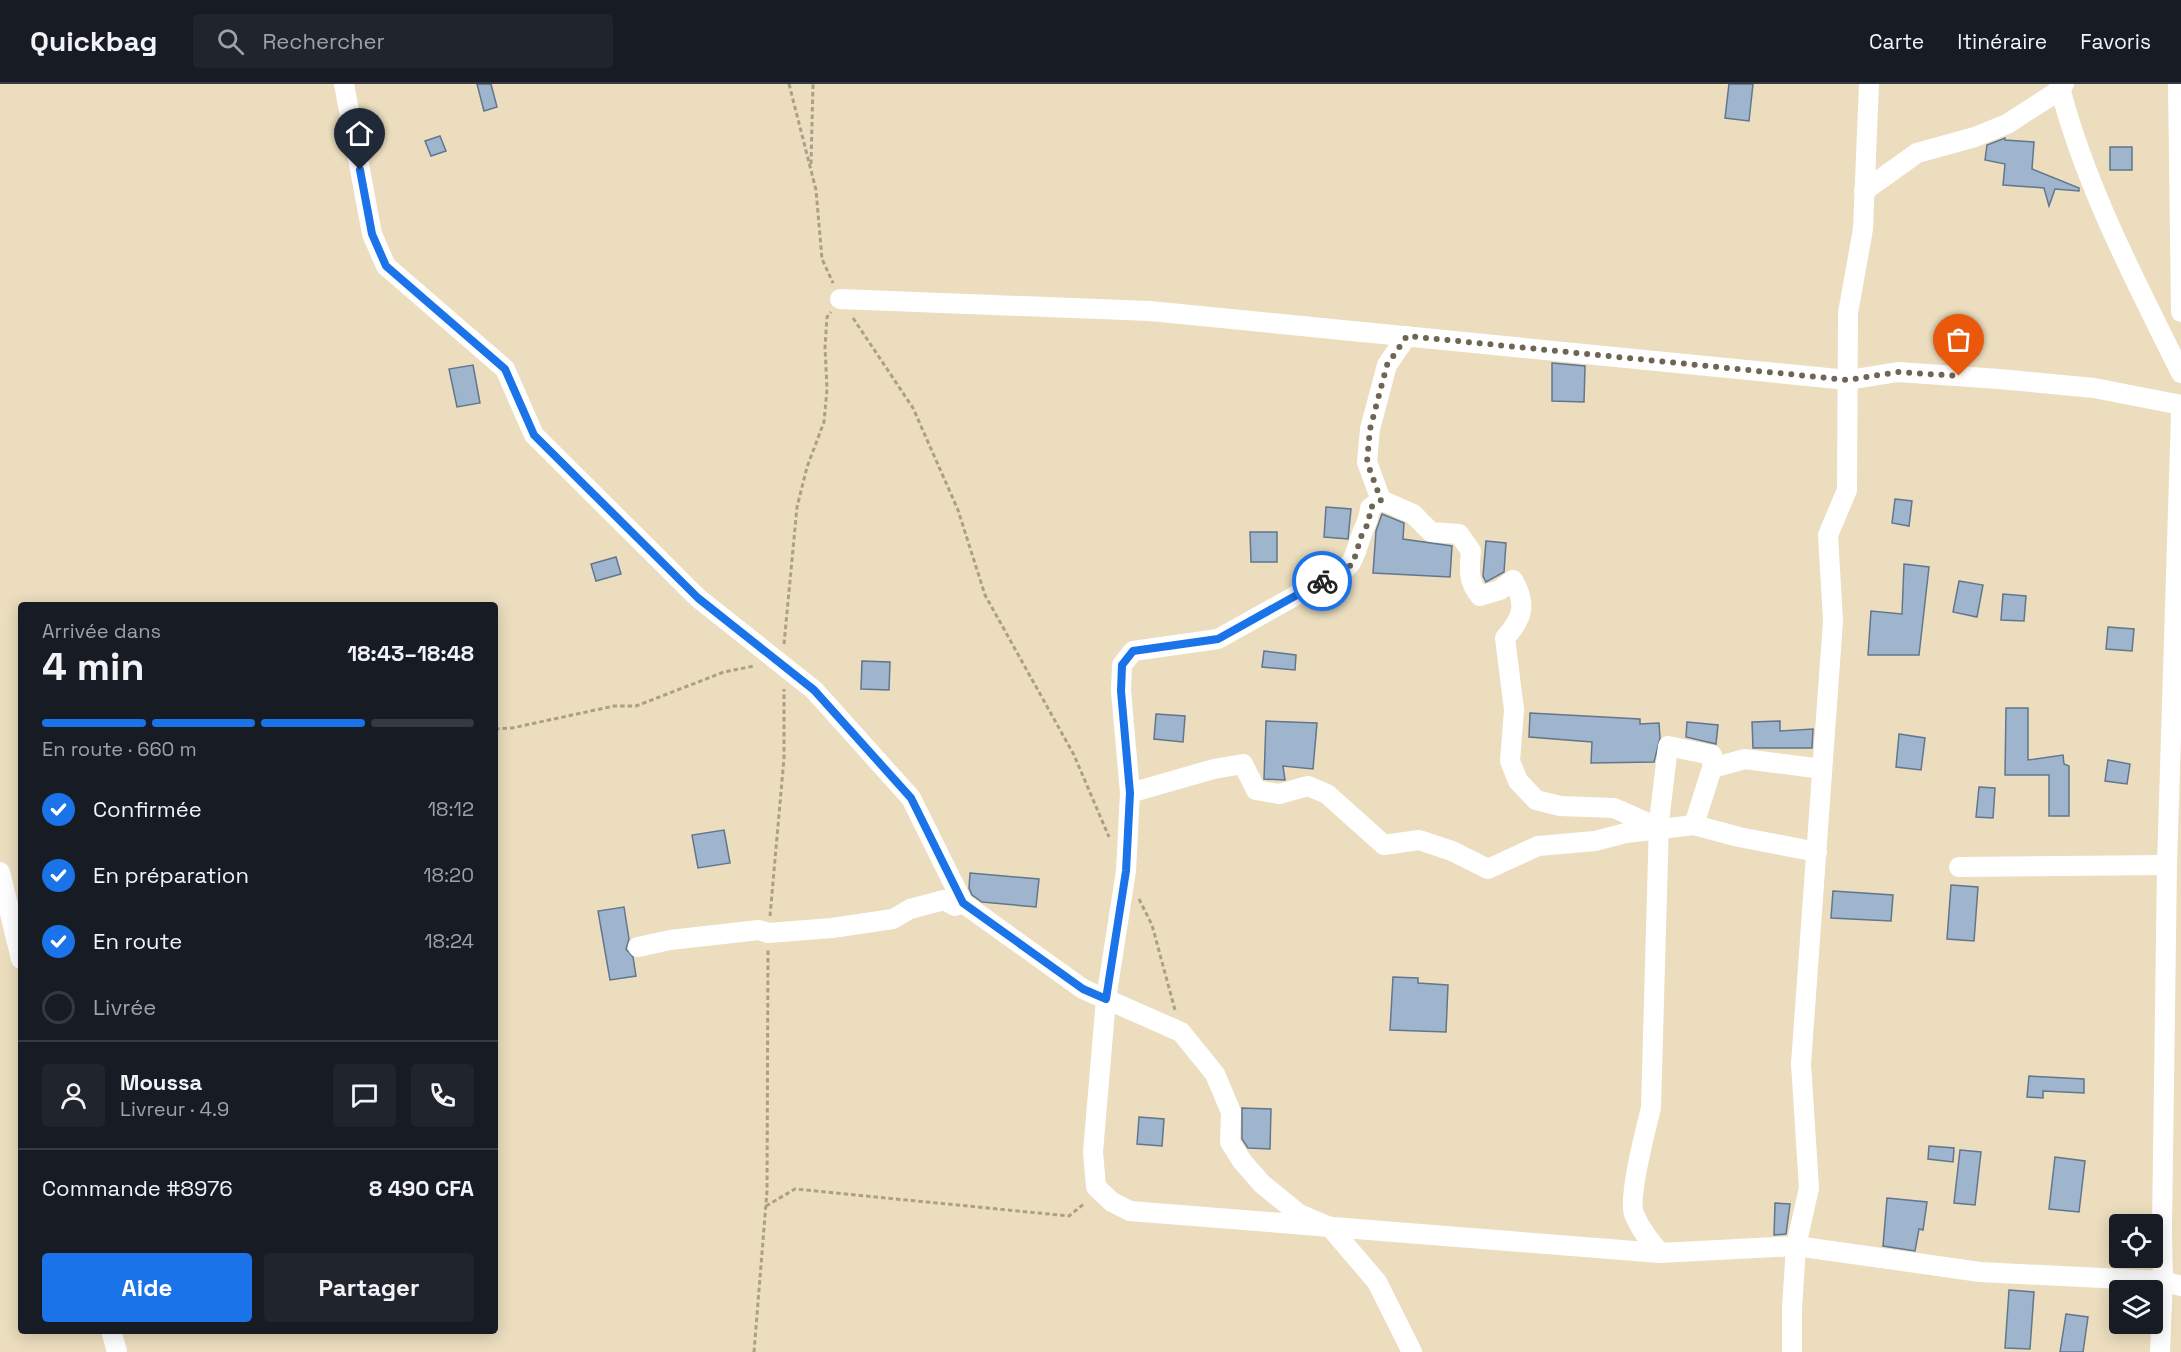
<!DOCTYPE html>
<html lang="fr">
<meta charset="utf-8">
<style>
:root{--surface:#171b24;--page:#20242c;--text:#f1f3f6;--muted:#9ea1a6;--line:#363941;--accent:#1a73e8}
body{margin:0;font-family:"Space Grotesk",sans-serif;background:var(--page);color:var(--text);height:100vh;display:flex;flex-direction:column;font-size:22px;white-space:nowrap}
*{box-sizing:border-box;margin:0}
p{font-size:20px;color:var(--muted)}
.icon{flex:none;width:33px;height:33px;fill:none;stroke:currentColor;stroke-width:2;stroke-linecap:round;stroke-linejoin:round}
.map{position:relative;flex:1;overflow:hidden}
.panel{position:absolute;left:18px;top:518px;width:480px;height:732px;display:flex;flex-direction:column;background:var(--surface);border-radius:6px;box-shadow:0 3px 15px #0003}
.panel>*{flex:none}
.controls{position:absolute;left:2109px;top:1130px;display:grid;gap:12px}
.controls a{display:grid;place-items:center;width:54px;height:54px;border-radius:6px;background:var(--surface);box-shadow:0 3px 15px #0003;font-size:30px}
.pin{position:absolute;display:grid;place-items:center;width:51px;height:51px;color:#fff;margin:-62px -26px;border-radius:50% 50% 50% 0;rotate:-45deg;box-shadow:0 0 6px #0007}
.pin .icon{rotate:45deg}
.courier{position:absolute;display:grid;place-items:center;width:60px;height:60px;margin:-30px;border:4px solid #1a73e8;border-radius:50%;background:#fff;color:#222;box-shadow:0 2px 8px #0007}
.summary em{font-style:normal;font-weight:700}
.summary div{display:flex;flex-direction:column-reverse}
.summary{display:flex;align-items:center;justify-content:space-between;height:102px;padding:0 24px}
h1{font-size:39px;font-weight:700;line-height:45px}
.bar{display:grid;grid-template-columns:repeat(4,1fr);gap:9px 6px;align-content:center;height:72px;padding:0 24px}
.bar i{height:8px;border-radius:4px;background:var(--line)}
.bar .current{background:var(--accent)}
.bar p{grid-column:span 4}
.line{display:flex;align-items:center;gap:15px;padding:0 24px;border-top:2px solid var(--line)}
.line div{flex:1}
.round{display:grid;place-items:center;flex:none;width:63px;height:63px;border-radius:6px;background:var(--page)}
ol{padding:0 24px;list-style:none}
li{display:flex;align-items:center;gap:18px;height:66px}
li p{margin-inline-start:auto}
li .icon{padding:6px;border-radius:50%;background:var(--accent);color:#fff;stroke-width:4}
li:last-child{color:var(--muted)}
li i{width:33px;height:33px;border:3px solid var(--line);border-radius:50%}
.action{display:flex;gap:12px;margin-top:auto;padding:12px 24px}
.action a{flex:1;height:69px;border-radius:6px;background:var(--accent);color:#fff;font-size:24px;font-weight:700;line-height:69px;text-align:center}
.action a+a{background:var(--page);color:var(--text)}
header{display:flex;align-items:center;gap:36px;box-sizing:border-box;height:84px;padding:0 30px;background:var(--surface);border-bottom:2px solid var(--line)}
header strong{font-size:28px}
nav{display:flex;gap:33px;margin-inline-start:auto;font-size:21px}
.search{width:420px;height:54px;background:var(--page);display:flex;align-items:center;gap:15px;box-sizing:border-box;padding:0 21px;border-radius:6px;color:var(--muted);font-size:22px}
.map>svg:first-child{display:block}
.building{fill:#9fb5ce;stroke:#62768d;stroke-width:1.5}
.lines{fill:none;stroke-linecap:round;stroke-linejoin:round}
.path{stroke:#aba087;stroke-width:3;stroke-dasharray:4.5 3;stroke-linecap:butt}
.street{stroke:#fff;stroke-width:20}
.done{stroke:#6e6553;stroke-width:6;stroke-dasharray:0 10.8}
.route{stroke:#1a73e8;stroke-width:8}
</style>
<header>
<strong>Quickbag</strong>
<div class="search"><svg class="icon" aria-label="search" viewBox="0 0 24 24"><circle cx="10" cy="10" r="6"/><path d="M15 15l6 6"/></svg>Rechercher</div>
<nav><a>Carte</a><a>Itinéraire</a><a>Favoris</a></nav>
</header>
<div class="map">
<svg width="2181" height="1268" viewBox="0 0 2181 1268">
<rect width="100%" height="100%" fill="#ebddbe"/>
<g class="building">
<path d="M477,0H491L497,23L484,27Z"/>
<path d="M1729,0H1753L1749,37L1725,34Z"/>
<path d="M440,52L446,67L431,72L425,57Z"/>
<path d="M2005,54V56L2034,58L2032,85L2079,104V107L2055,105L2049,122L2044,104L2003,101L2005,80L1985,76L1987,61Z"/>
<rect x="2110" y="63" width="22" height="23"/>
<path d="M1552,279L1585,282L1584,318L1552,317Z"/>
<path d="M473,281L480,319L457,323L449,285Z"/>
<path d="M1895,415L1912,417L1909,442L1892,439Z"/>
<path d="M1326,423L1351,425L1348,455L1324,453Z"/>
<path d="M1382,430L1404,439L1403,455L1452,462L1450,493L1373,489L1376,447Z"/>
<path d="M1250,448H1277V478H1251Z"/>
<path d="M1486,457L1506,459L1504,488L1486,498L1483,492Z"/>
<path d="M616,473L621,490L596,497L591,480Z"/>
<path d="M1904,480L1929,483L1919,571H1868L1871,527L1902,530Z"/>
<path d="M1959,497L1983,501L1977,533L1953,528Z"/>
<path d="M2003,510L2026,512L2024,537L2001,536Z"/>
<path d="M2108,543L2134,545L2132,567L2106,565Z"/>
<path d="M1264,567L1296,571L1295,586L1262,583Z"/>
<path d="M862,577L890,578L889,606L861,605Z"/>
<path d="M2006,624H2028V676L2063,671L2064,680L2069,682V732H2049V691H2005Z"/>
<path d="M1530,629L1640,635V640L1659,639L1660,654L1654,678L1591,679L1592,658L1529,653Z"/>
<path d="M1156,630L1185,632L1183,658L1154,655Z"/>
<path d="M1266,637L1317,639L1313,685L1283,682L1285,696L1264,695Z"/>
<path d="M1780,637V647L1813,645L1812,664H1753L1752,638Z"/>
<path d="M1687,638L1718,641L1716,660L1686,653Z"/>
<path d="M1899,650L1925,654L1921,686L1896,683Z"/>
<path d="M2108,676L2130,680L2127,700L2105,697Z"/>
<path d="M1979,703L1995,704L1993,734L1976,733Z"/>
<path d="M724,746L730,779L698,784L692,751Z"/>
<path d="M970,789L1039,795L1036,823L982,818L972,811L969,804Z"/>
<path d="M1951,801L1978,803L1974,857L1947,855Z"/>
<path d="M1833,807L1893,811L1891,837L1831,834Z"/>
<path d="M624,823L629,855L626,865L633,873L636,892L610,896L598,827Z"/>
<path d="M1393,893L1418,894V899L1448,901L1446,948L1390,946Z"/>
<path d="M2029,992L2084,995V1009L2043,1007V1014L2027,1013Z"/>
<path d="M1242,1024L1271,1025L1270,1065L1248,1064L1242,1055Z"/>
<path d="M1139,1033L1164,1035L1162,1062L1137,1060Z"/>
<path d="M1929,1062L1954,1064L1953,1078L1928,1075Z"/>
<path d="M1960,1066L1981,1068L1975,1121L1954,1119Z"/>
<path d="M2055,1073L2085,1077L2079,1128L2049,1125Z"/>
<path d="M1887,1114L1927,1118L1923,1146L1919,1145L1915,1167L1883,1162Z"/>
<path d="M1775,1119L1790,1120L1786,1150L1774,1151Z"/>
<path d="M2009,1206L2034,1208L2030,1265L2005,1264Z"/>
<path d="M2066,1230L2088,1233L2083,1268H2060Z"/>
</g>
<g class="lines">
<g class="path">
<path d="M789,0L816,106L822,175L833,199"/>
<path d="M811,80L813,0"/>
<path d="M853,234L913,324L958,426L985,511L1074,671L1109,753"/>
<path d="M784,560L797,423L807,383L824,338L827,305L825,263L827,233L831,228"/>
<path d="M495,645L512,644L614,622H636L724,588L754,582"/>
<path d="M1139,815L1152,841L1175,926"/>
<path d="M770,832L784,674V605"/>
<path d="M766,1122L795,1105L1069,1132L1085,1119"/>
<path d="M754,1268L767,1107L768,865"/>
</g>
<g class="street">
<path d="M344,0L372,150L386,182L505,285L534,351L698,514L814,606L911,714L963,819L1083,905L1181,948L1215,990L1231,1028L1230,1058L1242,1077L1262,1100L1299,1130L1330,1143L1377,1198L1412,1268"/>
<path d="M2059,0C2085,102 2135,196 2181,289"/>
<path d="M2178,0L2181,228"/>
<path d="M1864,107L1917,69L1975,53L2007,40L2060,6L2064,0"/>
<path d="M840,215L1150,227L1848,296L1898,288L1999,295L2094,304L2181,321"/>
<path d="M1407,252L1387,281L1370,345L1367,378L1381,416L1413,430L1431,448L1459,450L1471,467C1469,485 1468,498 1480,512L1500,506L1513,496C1527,520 1523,534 1505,554L1514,626L1510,677L1518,697L1536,716L1560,722L1614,724L1659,744"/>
<path d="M2181,330L2167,781L2162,1143L2163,1197L2181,1202"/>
<path d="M1381,416L1370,424C1369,436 1365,441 1361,452C1353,476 1354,484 1327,494L1218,555L1133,567L1122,581L1121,607L1130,709L1126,787L1106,915L1093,1068L1096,1103L1112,1118L1130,1127L1660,1169L1796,1162L1980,1188L2163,1197L2160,1268"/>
<path d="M1130,709L1214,685L1243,680L1256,706L1279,710L1308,702L1327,710L1384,761L1419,756L1452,767L1488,785L1538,762L1595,757L1626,749L1694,741L1739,753L1817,768"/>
<path d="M1694,741L1712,684"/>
<path d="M1959,783L2167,781"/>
<path d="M0,788L21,875"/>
<path d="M638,863L670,856L759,846L768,849L832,844L893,835L910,825L944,816L955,822L963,819"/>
<path d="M1660,1169C1650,1157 1640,1145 1634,1130C1628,1113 1646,1044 1651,1024L1659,738L1668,662L1712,671V684L1745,675L1822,685"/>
<path d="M111,1246L117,1268"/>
<path d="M1792,1268V1225L1796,1162L1809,1104L1801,980L1833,537L1828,451L1847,406L1848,229L1863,145L1869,0"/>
</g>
</g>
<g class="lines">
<path class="done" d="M1322,497L1342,489L1353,479L1362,450L1369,438L1370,424L1381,416L1367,378L1370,345L1387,281L1407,252L1848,296L1898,288L1959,292"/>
<path class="route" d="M360,86L372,150L386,182L505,285L534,351L698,514L814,606L911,714L963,819L1083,905L1106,915L1126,787L1130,709L1121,607L1122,581L1133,567L1218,555L1322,497"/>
</g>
</svg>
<div class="controls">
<a><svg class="icon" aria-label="locate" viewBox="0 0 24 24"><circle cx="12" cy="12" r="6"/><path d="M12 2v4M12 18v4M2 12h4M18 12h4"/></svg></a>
<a><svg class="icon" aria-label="layers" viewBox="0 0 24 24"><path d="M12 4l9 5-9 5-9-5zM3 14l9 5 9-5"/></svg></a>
</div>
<div class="pin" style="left:1959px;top:292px;background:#ea580c"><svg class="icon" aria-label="bag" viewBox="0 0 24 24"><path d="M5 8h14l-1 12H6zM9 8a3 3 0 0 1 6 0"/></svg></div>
<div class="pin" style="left:360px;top:86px;background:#1f2937"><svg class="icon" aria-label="home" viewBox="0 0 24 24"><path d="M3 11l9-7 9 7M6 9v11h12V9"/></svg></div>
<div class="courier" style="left:1322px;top:497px"><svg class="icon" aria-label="bike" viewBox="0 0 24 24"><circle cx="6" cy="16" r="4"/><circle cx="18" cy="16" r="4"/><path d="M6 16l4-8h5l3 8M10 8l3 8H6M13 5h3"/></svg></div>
<section class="panel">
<div class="summary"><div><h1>4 min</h1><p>Arrivée dans</p></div><em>18:43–18:48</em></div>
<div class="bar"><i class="current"></i><i class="current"></i><i class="current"></i><i></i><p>En route · 660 m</p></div>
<ol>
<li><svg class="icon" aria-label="check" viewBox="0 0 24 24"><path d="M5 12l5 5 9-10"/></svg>Confirmée<p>18:12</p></li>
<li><svg class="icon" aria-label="check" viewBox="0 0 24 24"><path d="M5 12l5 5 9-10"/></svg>En préparation<p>18:20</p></li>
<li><svg class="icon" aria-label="check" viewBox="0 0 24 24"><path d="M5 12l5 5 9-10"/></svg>En route<p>18:24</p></li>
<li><i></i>Livrée</li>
</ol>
<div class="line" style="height:108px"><a class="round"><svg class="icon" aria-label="person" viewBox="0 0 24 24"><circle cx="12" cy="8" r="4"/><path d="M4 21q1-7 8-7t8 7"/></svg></a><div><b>Moussa</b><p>Livreur · 4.9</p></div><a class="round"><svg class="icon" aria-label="chat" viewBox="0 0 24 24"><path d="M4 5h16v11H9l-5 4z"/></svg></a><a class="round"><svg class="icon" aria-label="phone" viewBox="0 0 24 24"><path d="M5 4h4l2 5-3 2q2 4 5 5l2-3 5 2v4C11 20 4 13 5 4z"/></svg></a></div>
<div class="line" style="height:78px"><div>Commande #8976</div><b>8 490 CFA</b></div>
<div class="action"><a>Aide</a><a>Partager</a></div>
</section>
</div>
